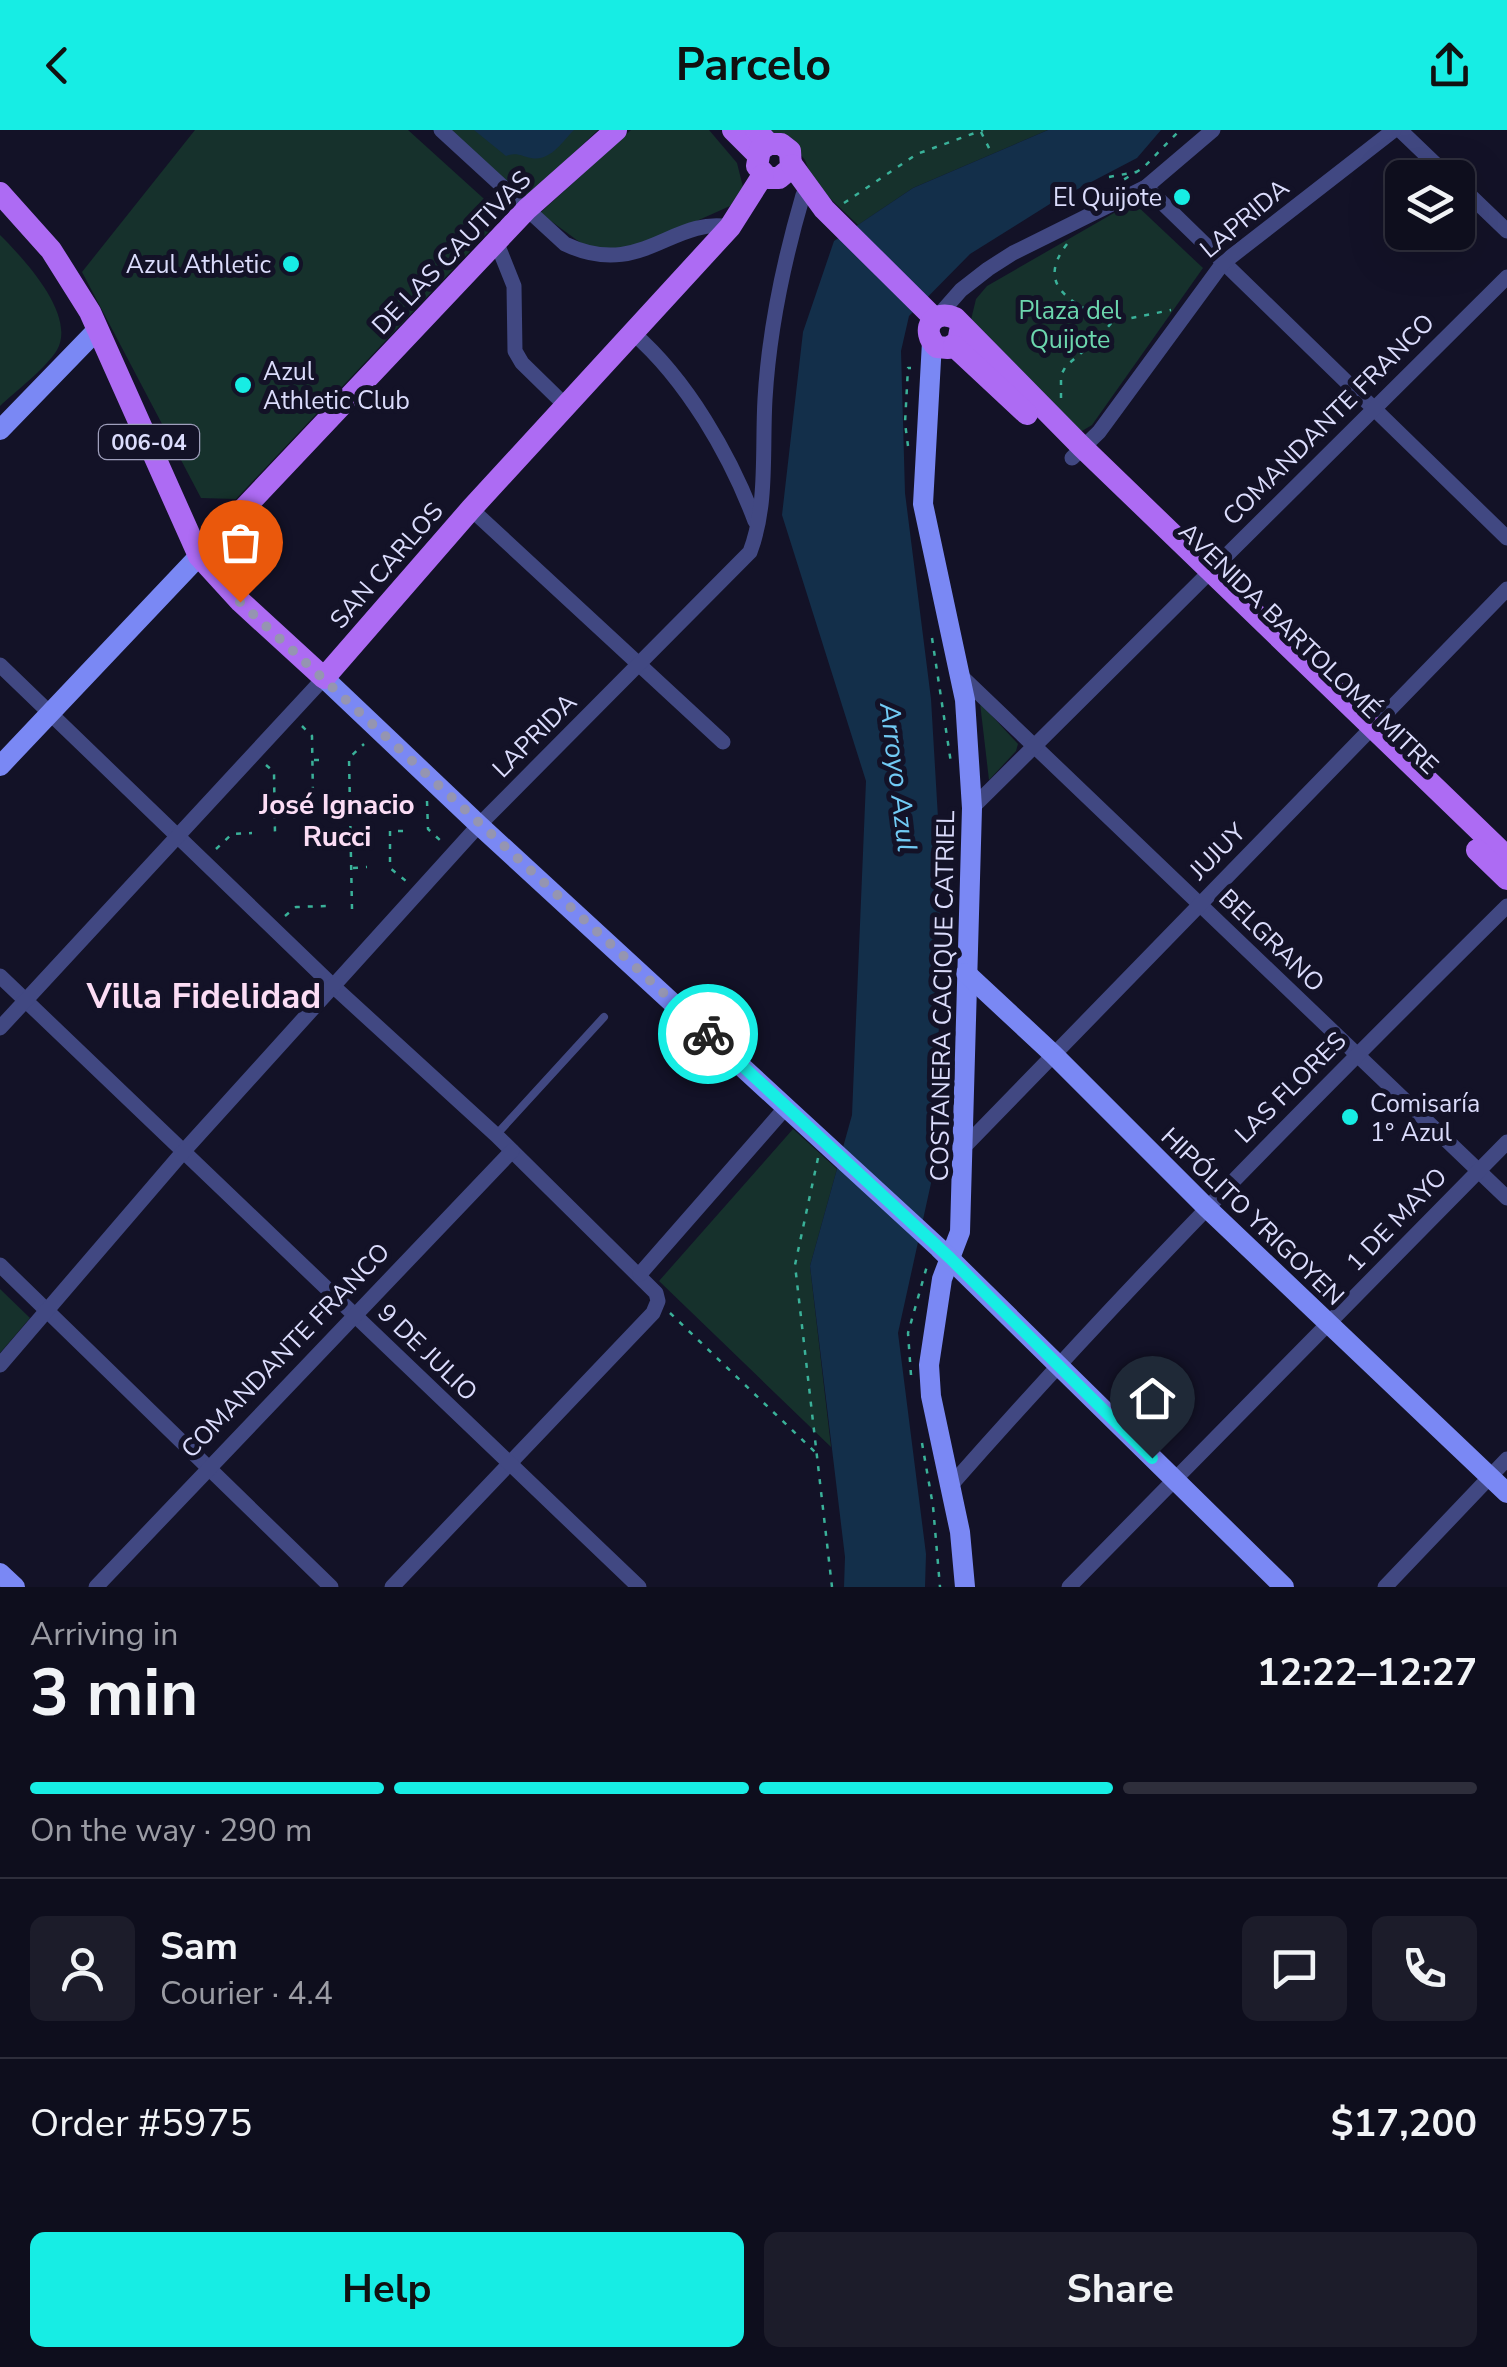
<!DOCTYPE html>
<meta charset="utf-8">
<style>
:root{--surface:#0e0e1d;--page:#1c1c2a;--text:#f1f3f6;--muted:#9b9ca4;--line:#2e2e3b;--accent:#17ede4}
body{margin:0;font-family:"Nunito Sans",sans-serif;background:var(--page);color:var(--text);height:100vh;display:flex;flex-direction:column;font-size:38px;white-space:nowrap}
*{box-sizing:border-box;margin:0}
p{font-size:32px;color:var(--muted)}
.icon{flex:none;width:55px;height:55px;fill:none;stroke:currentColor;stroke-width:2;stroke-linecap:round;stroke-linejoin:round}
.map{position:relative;height:1457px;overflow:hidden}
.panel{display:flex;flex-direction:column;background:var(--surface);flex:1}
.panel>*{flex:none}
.controls{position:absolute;left:1385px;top:30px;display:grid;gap:20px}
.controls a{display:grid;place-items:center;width:90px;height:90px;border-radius:15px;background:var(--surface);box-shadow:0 10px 40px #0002,0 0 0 2px var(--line);font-size:50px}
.pin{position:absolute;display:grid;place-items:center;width:85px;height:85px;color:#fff;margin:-102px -42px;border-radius:50% 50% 50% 0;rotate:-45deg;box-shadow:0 0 10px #0007}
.pin .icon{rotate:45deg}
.courier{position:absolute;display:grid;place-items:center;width:100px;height:100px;margin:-50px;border:8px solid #17ede4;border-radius:50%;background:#fff;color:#222;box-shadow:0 2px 12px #0007}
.headline em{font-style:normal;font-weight:700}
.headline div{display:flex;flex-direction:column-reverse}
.headline{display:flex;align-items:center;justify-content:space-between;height:170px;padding:0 30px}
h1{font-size:65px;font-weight:700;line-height:75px}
.bar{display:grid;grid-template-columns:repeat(4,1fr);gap:15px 10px;align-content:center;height:120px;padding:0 30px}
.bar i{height:12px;border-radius:8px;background:var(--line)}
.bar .current{background:var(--accent)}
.bar p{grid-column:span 4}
.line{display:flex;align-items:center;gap:25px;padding:0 30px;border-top:2px solid var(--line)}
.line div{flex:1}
.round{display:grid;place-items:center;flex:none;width:105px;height:105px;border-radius:15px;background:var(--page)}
.button{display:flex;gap:20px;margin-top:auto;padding:20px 30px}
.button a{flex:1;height:115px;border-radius:15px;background:var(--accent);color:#111;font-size:40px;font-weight:700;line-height:115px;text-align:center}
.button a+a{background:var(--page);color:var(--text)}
header{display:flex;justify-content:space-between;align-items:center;height:130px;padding:0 30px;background:var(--accent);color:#111;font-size:45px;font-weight:700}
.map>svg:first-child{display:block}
.green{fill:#16312c}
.water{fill:#132f4a}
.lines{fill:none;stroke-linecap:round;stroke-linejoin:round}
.path{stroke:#3ab199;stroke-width:2.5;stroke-dasharray:5 8;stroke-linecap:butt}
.lane{stroke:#414882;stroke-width:8}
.street{stroke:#414882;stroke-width:15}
.secondary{stroke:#7a88f4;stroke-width:20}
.primary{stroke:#ad6bf3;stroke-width:22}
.done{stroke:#9595b1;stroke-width:10;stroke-dasharray:0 18}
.route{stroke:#17ede4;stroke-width:12}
.poi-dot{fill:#17ede4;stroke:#131227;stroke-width:4}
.labels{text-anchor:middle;stroke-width:10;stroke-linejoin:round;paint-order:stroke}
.shield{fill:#131227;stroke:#9f9fbc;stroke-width:2.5}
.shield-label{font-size:22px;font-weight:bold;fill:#dbdcfc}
.poi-label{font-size:25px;fill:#dbdcfc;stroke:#131227;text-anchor:end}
.street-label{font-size:25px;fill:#dbdcfc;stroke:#131227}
.park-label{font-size:25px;fill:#6cd7ae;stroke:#131227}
.water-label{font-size:28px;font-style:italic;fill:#71caf4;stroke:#131227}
.neighbourhood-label{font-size:28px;font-weight:bold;fill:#fcddf5;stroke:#131227}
.district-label{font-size:35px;font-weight:bold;fill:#fcddf5;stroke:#131227}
</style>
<header><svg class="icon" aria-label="back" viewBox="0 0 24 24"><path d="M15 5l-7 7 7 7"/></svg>Parcelo<svg class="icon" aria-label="share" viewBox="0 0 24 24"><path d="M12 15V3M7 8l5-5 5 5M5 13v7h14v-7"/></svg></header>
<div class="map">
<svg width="1507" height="1457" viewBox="0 0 1507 1457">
<rect width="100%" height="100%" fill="#131227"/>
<g class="green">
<path d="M195,0H408L493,77V97L236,369L201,368L82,142Z"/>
<path d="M449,0H598L524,70Z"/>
<path d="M631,0H709L737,33L743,57L730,76L650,112L612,122L589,119L540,83Z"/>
<path d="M760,0H1048L913,58L858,95L813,52L805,30L791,13Z"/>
<path d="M1133,72L1203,138L1092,295L1077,304L970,194L976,169L987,156Z"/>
<path d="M0,105C23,128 77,185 57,220C46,238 16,261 0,276Z"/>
<path d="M980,573L1018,614L1016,621L989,650Z"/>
<path d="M793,999L837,1039L810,1136L831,1317L659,1151Z"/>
<path d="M0,1159L30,1188L0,1223Z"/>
</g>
<g class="water">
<path d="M474,0H574C562,12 550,32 531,28C520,26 518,22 506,26Z"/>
<path d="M1048,0H1161L1137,28L1053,72L970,124L909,186L901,221L905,363L931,569L941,739L937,1026L898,1203L926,1424L925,1457H844L845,1427L810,1136L852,985L866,651L782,385L803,202L834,111L913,58Z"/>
</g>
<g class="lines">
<g class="path">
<path d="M981,2L990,20"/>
<path d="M1109,47L1136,42"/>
<path d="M1113,56L1143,38L1180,0"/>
<path d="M844,73L917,24L983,0"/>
<path d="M1067,114C1033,158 1076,174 1111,192"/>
<path d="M1061,268V245L1066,236L1099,208L1112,192L1171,180"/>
<path d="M908,316L905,293L908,238H911"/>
<path d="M932,508L951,633"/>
<path d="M302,596L312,606L313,669"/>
<path d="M314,630H327"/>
<path d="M266,635L274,642L275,703"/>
<path d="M276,668H290"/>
<path d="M427,671L428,699L442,712"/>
<path d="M403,701H390V738L406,751"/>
<path d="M216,719L232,704L252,703"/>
<path d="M353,738L367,737"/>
<path d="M352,779L349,628L364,614"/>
<path d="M285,786L296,777L327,776"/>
<path d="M818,1028L795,1135L832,1457"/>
<path d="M670,1183L816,1323"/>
<path d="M911,1245L908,1203L927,1136"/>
<path d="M922,1313L933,1376L940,1457"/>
</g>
<path class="lane" d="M496,1005L604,887"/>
<g class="street">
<path d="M441,0L565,114C641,150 672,86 730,97"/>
<path d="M1400,0L1450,48"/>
<path d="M1458,54L1507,101"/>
<path d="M1146,57L1507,408"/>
<path d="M496,111L514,156L515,221L522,233L566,276"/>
<path d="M939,185L961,160L988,139L1013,123L1146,57L1213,0"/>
<path d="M633,203C687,250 730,325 755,391"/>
<path d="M1072,328L1099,302L1223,133L1394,0"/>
<path d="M471,379L723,612"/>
<path d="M0,535L333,856L496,1005L656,1163L658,1171L653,1183L392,1457"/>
<path d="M960,545L1507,1068"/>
<path d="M972,678L1507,147"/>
<path d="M0,846L639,1457"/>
<path d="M0,898L324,548"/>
<path d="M963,1018L1507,459"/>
<path d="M0,1135L331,1457"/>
<path d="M640,1144L787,976"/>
<path d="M0,1235L183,1022L479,695L750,422C768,375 762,319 765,269C769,201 784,130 803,65"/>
<path d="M952,1354C1129,1153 1317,964 1507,776"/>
<path d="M96,1457L512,1021"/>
<path d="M1069,1457L1507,1012"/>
<path d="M1385,1457L1507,1329"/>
</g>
<g class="secondary">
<path d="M932,212L923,374L965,570L972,678L960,1102L942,1149L929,1235L931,1266L960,1402L965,1457"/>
<path d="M0,300L98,199"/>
<path d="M324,548L479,695L939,1118L1284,1457"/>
<path d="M0,636L199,426"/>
<path d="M966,843L1053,924L1206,1077L1507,1363"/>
<path d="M0,1443L15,1457"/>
</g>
<g class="primary">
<path d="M733,0L758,25"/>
<path d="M756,0L769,14H781L790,21L791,38L779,48H768L757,36L760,20L769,14"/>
<path d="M792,35L824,79L934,188"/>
<path d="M0,63L51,120L90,182L199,426L241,472L324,548L471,379L730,97L763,45"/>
<path d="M961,196L958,212L948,218L937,217C919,201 933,178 955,188L1081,316L1507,727"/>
<path d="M954,216L1027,284"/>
<path d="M199,426L527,79L616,0"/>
<path d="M1477,720L1507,749"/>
</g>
</g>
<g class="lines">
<path class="done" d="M240,472L708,904"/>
<path class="route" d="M708,904L950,1128L1152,1328"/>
</g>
<g class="poi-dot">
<circle cx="1182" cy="67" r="10"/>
<circle cx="291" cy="134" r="10"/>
<circle cx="243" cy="255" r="10"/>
<circle cx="1350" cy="987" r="10"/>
</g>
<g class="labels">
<rect class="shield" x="99" y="295" width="100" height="34" rx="8"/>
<g class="shield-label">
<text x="149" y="320">006-04</text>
</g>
<g class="poi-label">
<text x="1162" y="76">El Quijote</text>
<text x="271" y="143">Azul Athletic</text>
<text x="263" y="250" text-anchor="start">Azul<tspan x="263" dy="29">Athletic Club</tspan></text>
<text x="1370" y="982" text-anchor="start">Comisaría<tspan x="1370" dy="29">1° Azul</tspan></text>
</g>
<g class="street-label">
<text transform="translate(1244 88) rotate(-40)" y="9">LAPRIDA</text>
<text transform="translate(451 122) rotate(-46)" y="9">DE LAS CAUTIVAS</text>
<text transform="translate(1328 289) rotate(-45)" y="9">COMANDANTE FRANCO</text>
<text transform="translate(386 435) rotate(-49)" y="9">SAN CARLOS</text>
<text transform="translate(1309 518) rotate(44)" y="9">AVENIDA BARTOLOMÉ MITRE</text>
<text transform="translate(534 605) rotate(-45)" y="9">LAPRIDA</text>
<text transform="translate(1217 721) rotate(-45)" y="9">JUJUY</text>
<text transform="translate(1272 810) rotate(44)" y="9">BELGRANO</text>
<text transform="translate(942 866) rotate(-89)" y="9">COSTANERA CACIQUE CATRIEL</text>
<text transform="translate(1290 957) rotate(-45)" y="9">LAS FLORES</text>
<text transform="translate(1253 1086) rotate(44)" y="9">HIPÓLITO YRIGOYEN</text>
<text transform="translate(1396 1089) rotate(-46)" y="9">1 DE MAYO</text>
<text transform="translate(285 1220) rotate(-46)" y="9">COMANDANTE FRANCO</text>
<text transform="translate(428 1222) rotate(44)" y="9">9 DE JULIO</text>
</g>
<g class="park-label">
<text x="1070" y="189">Plaza del<tspan x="1070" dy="29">Quijote</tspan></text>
</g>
<g class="water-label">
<text transform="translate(899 647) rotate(83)" y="10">Arroyo Azul</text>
</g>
<g class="neighbourhood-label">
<text x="337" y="684">José Ignacio<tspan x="337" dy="32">Rucci</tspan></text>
</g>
<g class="district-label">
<text x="204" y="878">Villa Fidelidad</text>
</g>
</g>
</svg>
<div class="controls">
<a><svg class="icon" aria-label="layers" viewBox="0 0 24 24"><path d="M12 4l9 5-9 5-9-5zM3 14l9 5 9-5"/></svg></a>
</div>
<div class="pin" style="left:240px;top:472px;background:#ea580c"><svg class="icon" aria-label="bag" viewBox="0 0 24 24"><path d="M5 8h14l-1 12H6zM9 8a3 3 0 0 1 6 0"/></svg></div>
<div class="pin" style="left:1152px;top:1328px;background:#1f2937"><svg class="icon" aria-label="home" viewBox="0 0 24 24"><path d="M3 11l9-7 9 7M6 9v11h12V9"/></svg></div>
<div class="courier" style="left:708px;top:904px"><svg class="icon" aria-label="bike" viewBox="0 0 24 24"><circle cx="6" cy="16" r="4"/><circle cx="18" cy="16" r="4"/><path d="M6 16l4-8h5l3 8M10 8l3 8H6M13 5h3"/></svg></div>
</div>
<section class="panel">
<div class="headline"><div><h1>3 min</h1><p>Arriving in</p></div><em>12:22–12:27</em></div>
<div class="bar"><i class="current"></i><i class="current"></i><i class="current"></i><i></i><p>On the way · 290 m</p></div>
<div class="line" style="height:180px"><a class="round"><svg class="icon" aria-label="person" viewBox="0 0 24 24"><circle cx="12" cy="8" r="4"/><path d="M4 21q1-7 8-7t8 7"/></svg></a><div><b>Sam</b><p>Courier · 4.4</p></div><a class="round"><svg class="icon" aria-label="chat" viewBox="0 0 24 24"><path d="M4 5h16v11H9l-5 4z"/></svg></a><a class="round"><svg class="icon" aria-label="phone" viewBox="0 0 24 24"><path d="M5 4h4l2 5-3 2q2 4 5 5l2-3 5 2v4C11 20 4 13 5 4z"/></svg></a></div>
<div class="line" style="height:130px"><div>Order #5975</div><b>$17,200</b></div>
<div class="button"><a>Help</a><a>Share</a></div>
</section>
